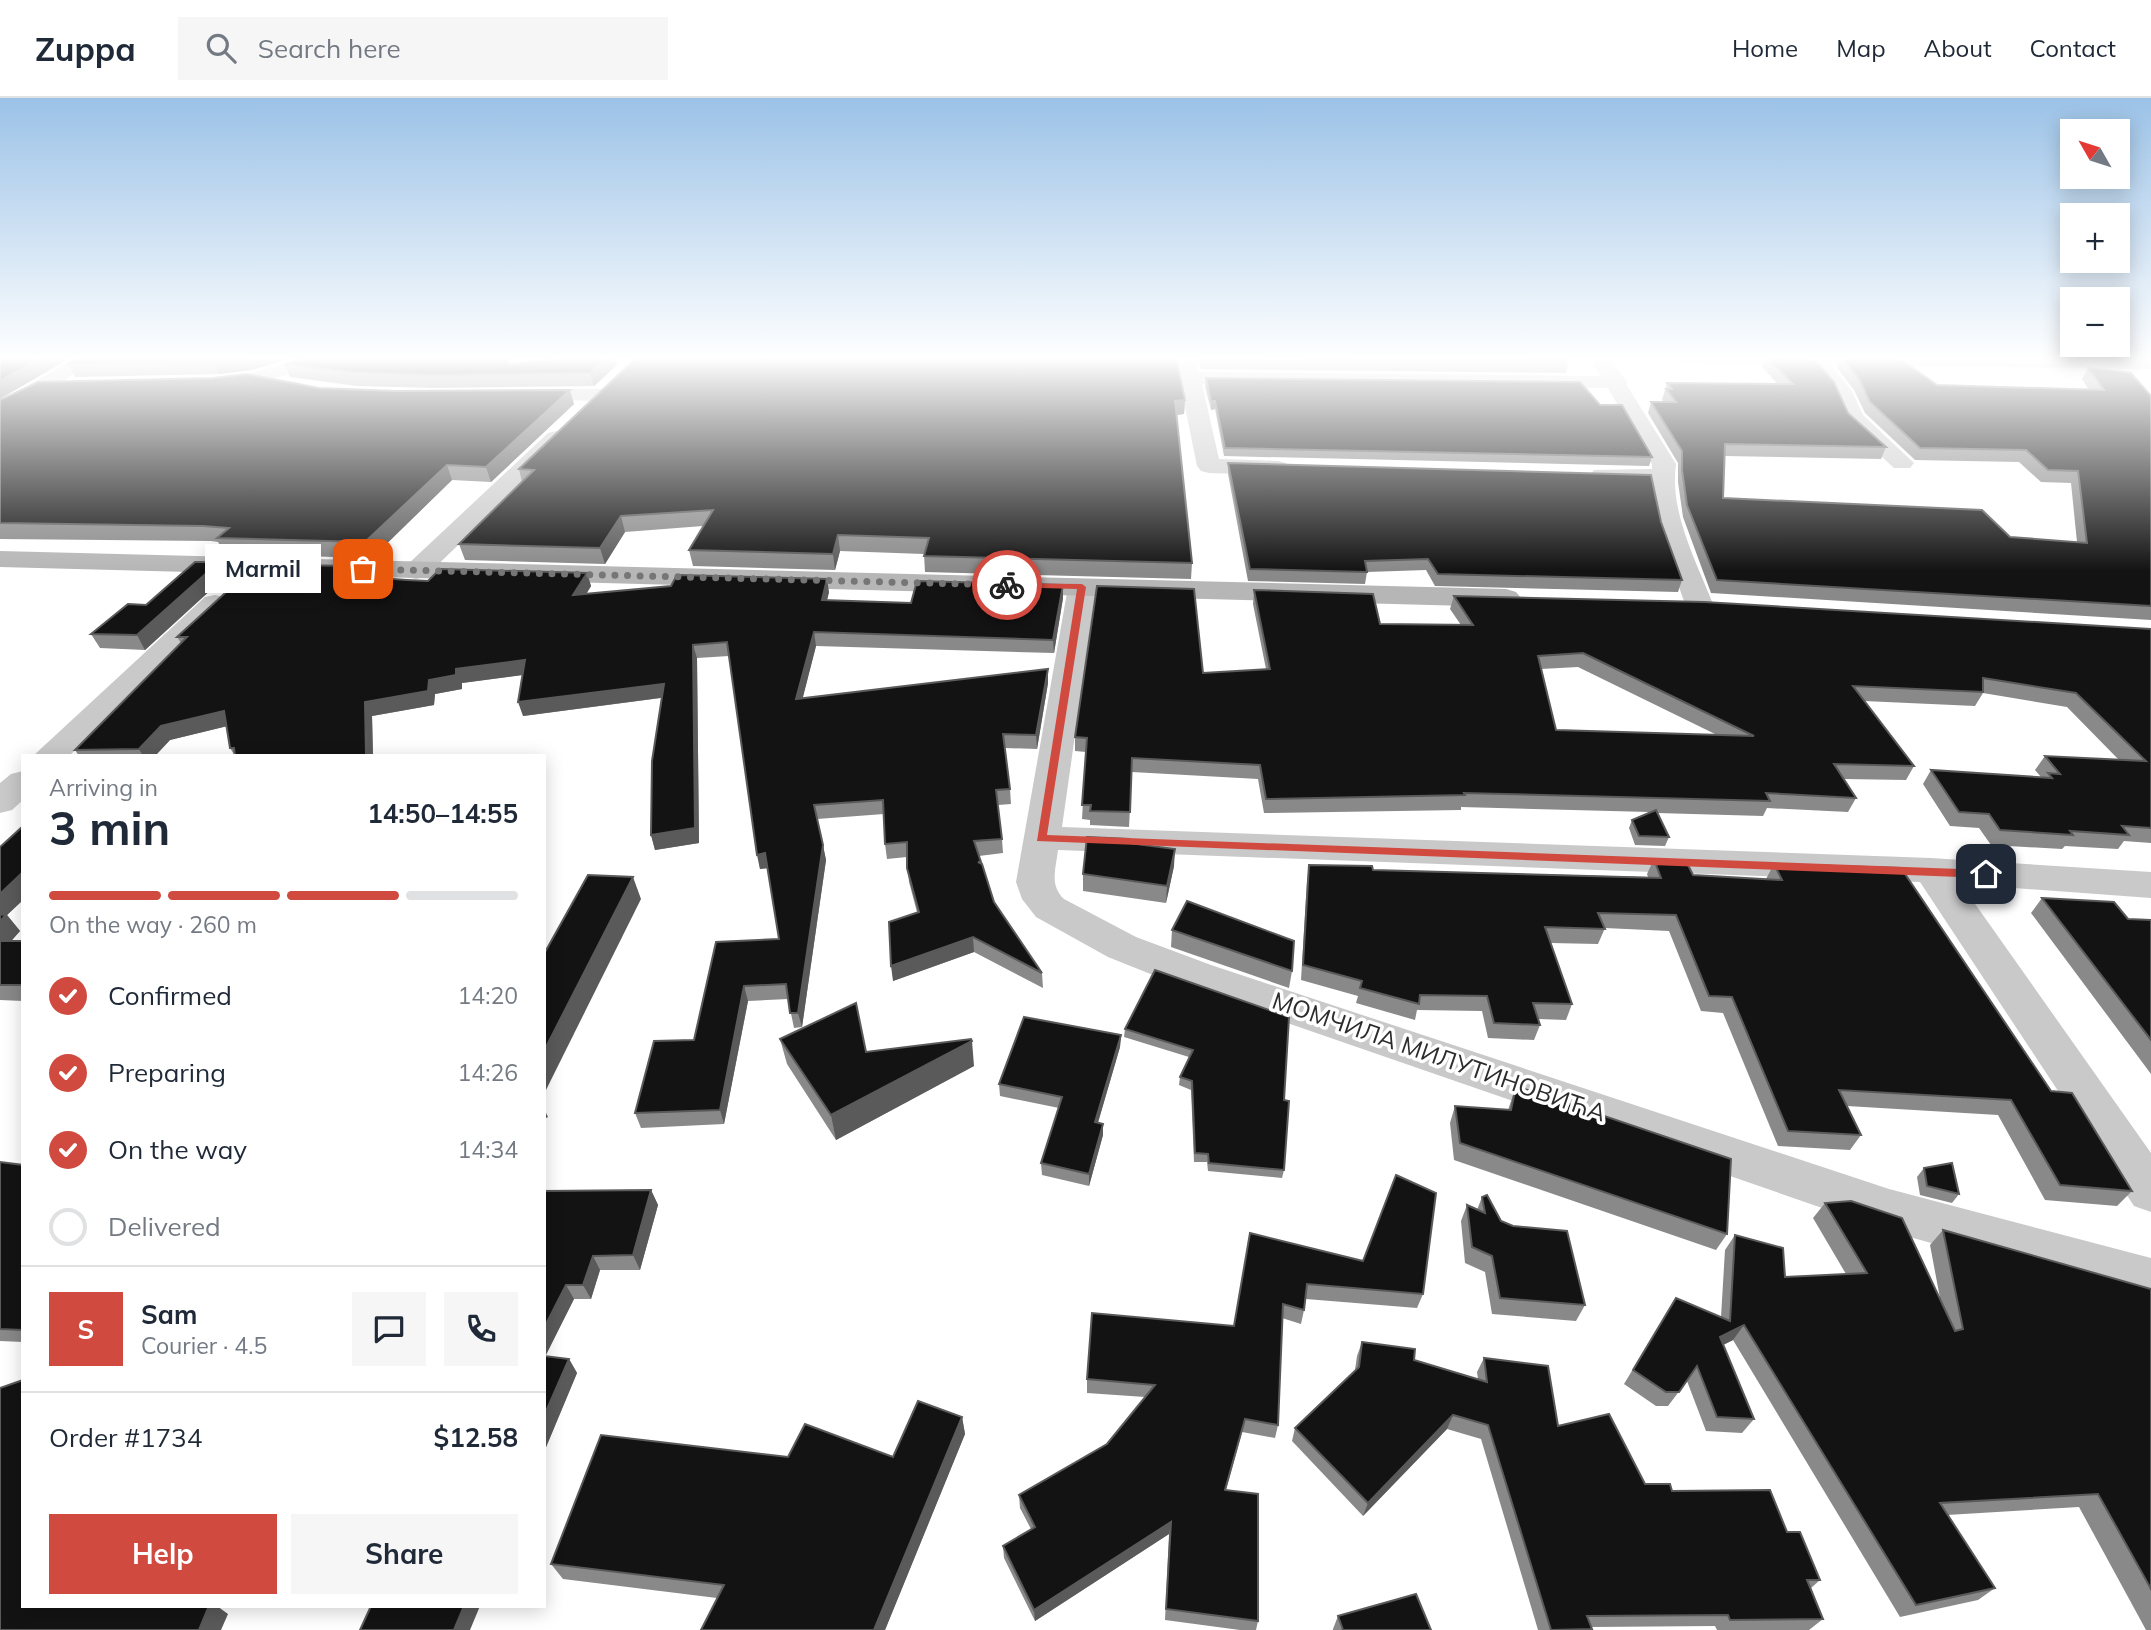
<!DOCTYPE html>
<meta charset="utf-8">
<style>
:root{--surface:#fff;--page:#f6f6f7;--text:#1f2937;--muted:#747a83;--line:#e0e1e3;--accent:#d14a3f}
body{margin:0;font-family:Mulish,sans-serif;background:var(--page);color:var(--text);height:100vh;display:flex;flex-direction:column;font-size:26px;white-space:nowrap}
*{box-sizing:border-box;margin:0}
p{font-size:23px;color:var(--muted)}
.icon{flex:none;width:38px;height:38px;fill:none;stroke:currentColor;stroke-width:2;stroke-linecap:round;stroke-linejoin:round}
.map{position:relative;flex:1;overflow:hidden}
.side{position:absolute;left:21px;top:656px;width:525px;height:854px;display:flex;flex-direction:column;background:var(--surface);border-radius:0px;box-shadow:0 4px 18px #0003}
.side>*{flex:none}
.needle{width:46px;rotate:309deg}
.tools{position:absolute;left:2060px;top:21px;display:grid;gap:14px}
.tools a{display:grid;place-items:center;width:70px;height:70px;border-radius:0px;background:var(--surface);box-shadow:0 4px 18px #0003;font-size:35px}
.pin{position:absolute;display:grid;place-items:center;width:60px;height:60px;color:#fff;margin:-30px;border-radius:14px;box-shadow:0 4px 10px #0006}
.courier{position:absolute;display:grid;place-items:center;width:70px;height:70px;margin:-35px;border:5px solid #d14a3f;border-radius:50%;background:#fff;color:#222;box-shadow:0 2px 9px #0007}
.bubble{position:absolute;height:49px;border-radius:0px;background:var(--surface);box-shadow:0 4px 18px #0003;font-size:23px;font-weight:700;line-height:49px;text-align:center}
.overview em{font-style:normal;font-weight:700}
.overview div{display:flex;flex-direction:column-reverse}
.overview{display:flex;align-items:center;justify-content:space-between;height:119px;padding:0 28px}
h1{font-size:46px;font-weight:700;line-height:52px}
.bar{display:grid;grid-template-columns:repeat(4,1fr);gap:10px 7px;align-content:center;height:84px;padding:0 28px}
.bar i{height:9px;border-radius:5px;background:var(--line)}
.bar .current{background:var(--accent)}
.bar p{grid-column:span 4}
.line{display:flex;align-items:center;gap:18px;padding:0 28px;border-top:2px solid var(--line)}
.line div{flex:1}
.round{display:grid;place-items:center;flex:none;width:74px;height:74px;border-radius:0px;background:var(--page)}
ol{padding:0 28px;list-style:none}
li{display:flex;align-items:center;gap:21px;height:77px}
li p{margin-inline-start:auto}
li .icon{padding:7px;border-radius:50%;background:var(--accent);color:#fff;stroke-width:4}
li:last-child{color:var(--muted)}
li i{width:38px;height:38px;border:4px solid var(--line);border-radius:50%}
.action{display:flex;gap:14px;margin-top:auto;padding:14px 28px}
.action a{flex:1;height:80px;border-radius:0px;background:var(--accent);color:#fff;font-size:28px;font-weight:700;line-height:80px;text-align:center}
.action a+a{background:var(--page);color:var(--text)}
header{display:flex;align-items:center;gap:42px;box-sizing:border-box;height:98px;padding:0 35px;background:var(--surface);border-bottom:2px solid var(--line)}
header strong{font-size:33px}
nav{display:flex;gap:38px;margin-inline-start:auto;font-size:24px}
.search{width:490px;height:63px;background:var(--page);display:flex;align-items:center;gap:18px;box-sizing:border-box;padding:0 24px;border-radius:0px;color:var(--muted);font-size:26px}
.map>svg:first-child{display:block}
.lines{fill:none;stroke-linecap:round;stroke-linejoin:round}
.street{fill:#c9c9c9;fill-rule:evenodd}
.secondary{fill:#b6b6b6;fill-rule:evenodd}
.wall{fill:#898989;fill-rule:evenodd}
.shaded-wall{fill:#5a5a5a}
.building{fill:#131313;stroke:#5a5a5a;stroke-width:2;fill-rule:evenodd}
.route{fill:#d14a3f}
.done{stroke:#767676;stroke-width:7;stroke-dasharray:0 12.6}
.labels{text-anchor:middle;stroke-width:7;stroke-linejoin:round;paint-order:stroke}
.street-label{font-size:24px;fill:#2c2c2c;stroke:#fff}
</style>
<header>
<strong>Zuppa</strong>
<div class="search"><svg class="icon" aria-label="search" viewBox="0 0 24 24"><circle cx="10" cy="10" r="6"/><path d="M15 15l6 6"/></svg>Search here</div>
<nav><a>Home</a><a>Map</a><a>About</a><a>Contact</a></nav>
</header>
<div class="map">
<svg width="2151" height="1532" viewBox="0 0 2151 1532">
<rect width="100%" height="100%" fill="#fff"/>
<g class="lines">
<g class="street">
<path d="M77,259H101L8,318L0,319V304Z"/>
<path d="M305,259H335L332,263L253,287L246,285L243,281L246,277Z"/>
<path d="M1175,259H1195L1199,274L1601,278L1593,265L1596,261C1613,257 1618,273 1627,284L1626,286L1676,366C1669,413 1696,463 1713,506L1709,512L1699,514L1689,512L1685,506L1660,435L1650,385L1594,382L1590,377L1594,372L1652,371V366L1608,290L1202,286L1219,361L1278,363L1286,365L1290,370L1286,375L1278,377L1209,375L1201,373L1197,368Z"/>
<path d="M1671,259H2151V271L1831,267L1852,293L1863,317L1914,365L1910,370H1894L1845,325L1832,294L1810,267L1681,265Z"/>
<path d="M522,291H601L608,293L611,297L608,301L601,303L515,301L512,297L515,293Z"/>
<path d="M556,333L564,335L567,340L564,345L425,479L416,481L407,479L403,473L407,467L548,335Z"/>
<path d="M1082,481L1092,483L1096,489L1062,729L1931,760L2151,774V800L1961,786L2151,1055V1114L2134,1108L1920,784L1058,752C1056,770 1049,787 1064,801L1136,839L1211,867L1889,1091L2151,1160V1208L1889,1133L1183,889L1108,859L1036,819L1022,801L1016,784L1068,489L1072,483Z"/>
<path d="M215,497L225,499L229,505L225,511L69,658H33L205,499Z"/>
<path d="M23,673V702L12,712L0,715V685L11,676Z"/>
</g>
<path class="secondary" d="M0,453L1506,491L1516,494L1521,500L1516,506L1506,509L0,469Z"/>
</g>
<g class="wall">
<path d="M78,259H296L251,272L219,276L75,279L68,266Z"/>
<path d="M509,259L510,266L569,259H615L617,267L594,288L436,290L357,288L290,279L285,266Z"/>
<path d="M1197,259H1567L1569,262L1566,275L1201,271Z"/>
<path d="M1765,259H1813L1848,315L1886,349L1881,361L1725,358L1723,400L2010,439L2077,444L2071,385L2041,384L2019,364L1915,362L1865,315L1854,292L1837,270L1841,259L1937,287L2089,292L2082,281L2088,270L2151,298V522L1711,495L1683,419L1678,384V365L1648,315L1651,304H1664L1662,302L1667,285H1777L1762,269Z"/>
<path d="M1206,280L1600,307L1652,359L1649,368L1224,358L1215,311L1211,312L1205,289Z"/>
<path d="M319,290L574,306L491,384L452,382L372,460L225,456L218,444L211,443L0,441V302Z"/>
<path d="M1185,302L1184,316L1177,317L1192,465L1191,481L925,474L924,456L840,453L835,472L693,468L689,452L703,428L625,434L605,466L465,462L459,446L522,384L519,371Z"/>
<path d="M1228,365L1661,424L1682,482L1678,494L1435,488L1426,472L1367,474L1365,486L1248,483L1228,376Z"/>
<path d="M219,464L226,478L145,552L100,550L91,536L146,507Z"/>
<path d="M587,475L591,488L586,496L829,494L827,502L911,505L1063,500L1054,555L816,548L802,601L1048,571V585L1037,651L1005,650L1010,691L1011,706L998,707L1002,741L1003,755L979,758L994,804L1042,875L1043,890L974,854L893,883L917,814L909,784L907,759L887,761L885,746L884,716L817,721L826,762L802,929L794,930L788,901L748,903L724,1026L641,1030L635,1015L694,942L779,841L768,770L760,771L729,558L697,560L699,745L655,752L651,737L661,600L523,618L522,577L462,585V591L435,596L434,607L372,618L373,658H235L230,650L227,628L170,642L155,658H79L75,652L181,545L177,539L349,478L407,482L428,483Z"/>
<path d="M1254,492L1380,526L1461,527L1450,511L1454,498L2151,531V745L2124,743L2118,751L2065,748L2062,751L1991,747L1979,730L1950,728L1923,686L1931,672L2041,679L2035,672L2045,658L2119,662L2067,609L1983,595L1975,608L1864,603L1914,668L1906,682L1844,681L1856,700L1848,714L1767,710L1763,718L1657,715L1669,739L1665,748L1635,747L1629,730L1632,722L1649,714L1461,709V712L1264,715L1258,681L1132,674L1129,729L1090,727V722L1082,721L1086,654L1075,653V639L1203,575L1266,571L1253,506ZM1578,569L1717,637L1556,632L1541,571Z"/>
<path d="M23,728V802L7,817L20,833L11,843H23V903L0,902V749Z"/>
<path d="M1128,745L1174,768L1166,805L1083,793V776Z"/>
<path d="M1654,761L1693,777L1766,781L1774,766L2051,993L2132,1093L2117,1108L2045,1102L1998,1017L1847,1008L1861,1037L1850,1052L1778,1048L1723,915L1701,913L1669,833L1605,830L1598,846L1551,845L1572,906L1566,922L1538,921L1540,927L1534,942L1488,940L1482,913L1417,912L1415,922L1356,905L1358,898L1301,882L1307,782L1309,767L1373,772L1648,779L1647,776Z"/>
<path d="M2042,800L2128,821L2151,822V976L2031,815Z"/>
<path d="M1172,832L1292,873L1289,890L1171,849Z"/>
<path d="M1155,872L1284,1002V1072L1282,1080L1208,1073L1207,1064H1194L1191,992L1179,987L1180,979L1189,959L1124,939L1125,931Z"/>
<path d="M1121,937L1120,949L1098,1024L1103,1026V1037L1089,1088L1042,1077L1041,1065L1059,1010L1000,998L999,986Z"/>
<path d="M780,941L866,954L974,968L836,1042L787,966Z"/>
<path d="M1516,988L1727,1136L1716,1152L1454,1062L1450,1025L1455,1008L1508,1012Z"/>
<path d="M0,1064L23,1067V1244L0,1243Z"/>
<path d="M1924,1070L1959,1096L1952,1105L1920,1097L1917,1079Z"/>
<path d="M651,1092L658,1107L640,1172H600L591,1201H574L545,1258L569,1261L577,1275L544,1354V1093Z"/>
<path d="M1482,1099L1501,1123L1585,1207L1576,1223L1492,1216L1485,1174L1465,1165L1461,1123L1467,1107L1477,1112Z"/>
<path d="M1825,1105L1940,1200L1930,1147L1943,1132L2151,1191V1532H2146L2079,1409L1947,1417L1995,1490L1978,1502L1900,1519L1733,1242L1723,1247L1754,1321L1742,1335L1706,1333L1687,1283L1668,1308H1656L1624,1286L1676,1200L1721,1219L1725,1152L1735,1137L1785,1179L1846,1176L1813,1120Z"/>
<path d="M1250,1135L1423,1196L1417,1210L1306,1201L1304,1212L1301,1226L1282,1220L1278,1327L1275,1340L1242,1334L1226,1392L1258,1523L1256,1532H1240L1165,1522L1169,1436L1035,1523L1004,1460L1003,1448L1031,1431L1020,1410L1019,1397L1107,1346L1145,1299L1087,1295V1281L1234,1228Z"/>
<path d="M1362,1244L1414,1262L1478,1281L1477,1274L1484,1260L1558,1328L1645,1386L1672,1393L1787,1434L1820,1482L1811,1490L1823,1521L1809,1532H1717L1715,1528L1591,1529V1532H1538L1481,1341L1447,1331L1363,1418L1292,1343L1295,1330L1355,1272L1357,1258Z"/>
<path d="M962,1319L965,1336L885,1532H701L717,1500L563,1481L551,1466L788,1359H893Z"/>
<path d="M1338,1518L1431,1532H1333V1531Z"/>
</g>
<g class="shaded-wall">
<path d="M42,259H72L0,301V283Z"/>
<path d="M245,259H296L251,272L219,276L213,263Z"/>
<path d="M608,259H615L617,267L594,288L590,275Z"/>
<path d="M570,292L574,306L491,384L486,369Z"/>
<path d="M1185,302L1184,316L1175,317V303Z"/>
<path d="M1211,303H1215V311L1211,312Z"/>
<path d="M447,367L452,382L372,460L365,444Z"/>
<path d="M621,418L625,434L605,466L600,450Z"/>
<path d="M838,437L840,453L835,472L833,456Z"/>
<path d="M219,464L226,478L145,552L137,537Z"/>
<path d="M344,468L350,481L335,477Z"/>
<path d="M587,475L591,488L578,510L573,497Z"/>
<path d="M827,481L829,494L824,515L822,502Z"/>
<path d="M1063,487V500L1054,555L1053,542Z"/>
<path d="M814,534L816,548L799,615L796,601Z"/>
<path d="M693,547L697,560L699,745L655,752L651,737Z"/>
<path d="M525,562L530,576L462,585V591L435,596L434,607L372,618L373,658H367L365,604L429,582L456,571Z"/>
<path d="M1048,571V585L1037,651L1036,637Z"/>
<path d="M664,586L667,599L523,618L518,604Z"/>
<path d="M224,613L232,627L170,642L155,658H143L139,651L161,628Z"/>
<path d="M823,747L826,762L802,929L798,915Z"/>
<path d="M1175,751L1174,768L1166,805L1167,788Z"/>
<path d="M765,755L769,770L760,771L757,757Z"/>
<path d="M23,774V802L7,817L20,833L0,856V796Z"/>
<path d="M633,779L641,801L544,996V953Z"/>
<path d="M973,839L974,854L893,883L891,868Z"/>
<path d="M744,888L748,903L724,1026L720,1012Z"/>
<path d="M1121,937L1120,949L1095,1035V1024Z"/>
<path d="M972,943L974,968L836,1042L831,1017Z"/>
<path d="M544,1011L548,1019L544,1021Z"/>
<path d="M1103,1026V1037L1089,1088V1076Z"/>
<path d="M651,1092L658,1107L640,1172L633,1157Z"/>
<path d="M593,1158L600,1172L591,1201L583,1187Z"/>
<path d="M566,1187L574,1201L544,1261V1230Z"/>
<path d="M1744,1227L1733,1242L1709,1254L1720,1239Z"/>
<path d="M569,1261L577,1275L544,1354V1318Z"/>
<path d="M1453,1317L1447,1331L1363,1418L1368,1405Z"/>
<path d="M962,1319L965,1336L885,1532H874Z"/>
<path d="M1171,1424L1169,1436L1035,1523L1034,1512Z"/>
<path d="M209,1508H217L228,1516L221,1532H199Z"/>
<path d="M464,1508H480L470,1532H454Z"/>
</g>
<g class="building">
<path d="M0,259H42L0,283Z"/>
<path d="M78,259H246L213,263L68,266Z"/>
<path d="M306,259H507L509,266L569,259H608L590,275L431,277L352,274L285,266Z"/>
<path d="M637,259H1176L1185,302L1175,303L1192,465L924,458L929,440L838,437L833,456L689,452L713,412L621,418L600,450L459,446L534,372L519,371Z"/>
<path d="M1300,259H1567L1569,262Z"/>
<path d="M1766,259H1813L1834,284L1848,315L1886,349L1725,346L1723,400L1982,412L2010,439L2087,445L2078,373L2048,372L2026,352L1920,350L1870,304L1859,281L1841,259L1899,260L1937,287L2104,292L2088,270L2131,275L2151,298V508L1717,482L1687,407L1682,372V353L1651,304H1676L1666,291H1672L1667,285L1793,286Z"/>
<path d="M247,276L319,290L396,293L570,292L486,369L447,367L365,444L217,440L229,430L203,428L0,425V302L38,284L213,280Z"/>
<path d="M1206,280L1580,284L1600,307H1622L1652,359L1225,350L1215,303H1211Z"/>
<path d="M1228,365L1651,377L1661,424L1682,482L1438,476L1428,461L1365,463L1367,474L1250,471Z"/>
<path d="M195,464H219L137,537L91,536L128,506L146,507Z"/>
<path d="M257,466L344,468L335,477L407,482L428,483L440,471L587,475L573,497L671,488L677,477L827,481L822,502L911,505L917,483L1063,487L1053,542L814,534L796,601L1048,571L1036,637L1003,636L1010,691L996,692L1002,741L974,743L981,764H978L982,766L994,804L1042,875L973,839L891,868L889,824L919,814L907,770V744L885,746L883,702L814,707L823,747L798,915H790L786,886L744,888L720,1012L635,1015L654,943L694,942L716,844L779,841L765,755L757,757L727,544L693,547L695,730L651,737L652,663L664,586L518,604L525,562L456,571V577L429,582L428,593L365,604L366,657L367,658H235L234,650H230L224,613L161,628L139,651L75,652L187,539H177Z"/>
<path d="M1097,488L1194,491L1203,575L1270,571L1254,492L1373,496L1380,526L1473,527L1454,498L1704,504L2151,531V730L2122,728L2129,737L2070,733L2073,737L2000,732L1989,716L1959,714L1931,672L2052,680L2048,675L2060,676L2045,658L2146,663L2076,595L1983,580V594L1853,588L1914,668L1834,666L1856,700L1766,695L1770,703L1464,695L1465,697L1266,701L1260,667L1132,660L1130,714L1090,713L1091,707H1082L1087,640L1075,639ZM1583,555L1754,638L1556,632L1538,558Z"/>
<path d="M1656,712L1669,739L1639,738L1632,722Z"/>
<path d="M23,728V774L0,796V749Z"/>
<path d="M1087,739L1129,741L1128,745L1175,751L1167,788L1083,776Z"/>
<path d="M1654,761L1686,763L1693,777L1782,782L1774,766L1901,770L2051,993L2072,995L2132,1093L2060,1087L2011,1002L1839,992L1861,1037L1788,1033L1732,899L1709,898L1676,817L1598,815L1605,831L1545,829L1572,906L1533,905L1540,927L1494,925L1487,898L1420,897L1419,906L1360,890L1362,883L1303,867L1309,767L1372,768L1373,772L1661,780Z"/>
<path d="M588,777L633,779L544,953V856Z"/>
<path d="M2042,800L2114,804L2128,821L2151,822V942Z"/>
<path d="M1187,803L1294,843L1292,873L1172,832Z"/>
<path d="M6,816L0,824V817Z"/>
<rect x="0" y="843" width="23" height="44"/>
<path d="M1155,872L1289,919L1284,1002L1289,1003L1284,1072L1209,1065L1208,1056L1195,1055L1192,983L1180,979L1193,952L1125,931Z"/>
<path d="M856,905L866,954L971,941L972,943L831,1017L780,941Z"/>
<path d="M1024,919L1121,937L1095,1024L1103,1026L1089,1076L1041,1065L1062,999L999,986Z"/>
<path d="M1516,988L1731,1061L1727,1136L1460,1045L1455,1008L1511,1012Z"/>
<path d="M0,1064L23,1067V1232L0,1231Z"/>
<path d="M1952,1065L1959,1096L1927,1088L1924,1070Z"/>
<path d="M1396,1077L1436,1095L1423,1196L1307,1186L1304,1212L1283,1206L1278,1327L1245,1321L1225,1392L1258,1396V1523L1166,1511L1171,1424L1034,1512L1003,1448L1035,1429L1019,1397L1107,1346L1155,1287L1087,1281L1092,1215L1234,1228L1250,1135L1363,1163Z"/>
<path d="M651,1092L633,1157L593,1158L583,1187H566L544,1230V1093Z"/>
<path d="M1487,1097L1501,1123L1513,1128L1567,1133L1585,1207L1500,1200L1492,1158L1472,1149L1467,1107L1485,1115L1482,1099Z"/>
<path d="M1851,1103L1902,1120L1955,1233L1963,1231L1943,1132L2151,1191V1491L2098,1396L1940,1405L1995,1490L1916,1507L1744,1227L1720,1239L1754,1321L1717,1319L1697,1268L1679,1294H1666L1633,1272L1676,1200L1730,1223L1735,1137L1783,1150L1785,1179L1867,1175L1825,1105Z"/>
<path d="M1362,1244L1415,1251L1414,1262L1487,1284L1484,1260L1548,1268L1558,1328L1609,1316L1645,1386H1670L1672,1393L1770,1392L1787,1434H1800L1820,1482H1807L1823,1521L1730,1522L1728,1517L1587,1518L1592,1531L1551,1532L1488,1327L1453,1317L1368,1405L1295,1330L1359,1269Z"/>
<path d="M544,1258L569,1261L544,1318Z"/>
<path d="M23,1282V1508H209L199,1532H0V1290Z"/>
<path d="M918,1303L962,1319L874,1532H701L724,1487L551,1466L601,1337L788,1359L805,1326L893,1359Z"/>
<path d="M1416,1496L1431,1532H1343L1338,1518Z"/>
<path d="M371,1508H464L454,1532H360Z"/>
</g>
<linearGradient id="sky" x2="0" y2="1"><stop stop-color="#9bc2e7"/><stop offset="0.55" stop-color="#fff"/><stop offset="1" stop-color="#fff" stop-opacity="0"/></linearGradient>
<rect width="2151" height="473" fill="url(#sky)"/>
<path class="route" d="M1004,485L1082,486L1086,489L1047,737L1986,772L1992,776L1986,780L1037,743L1077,491L1007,489Z"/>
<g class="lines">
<path class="done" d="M363,471L1007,487"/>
</g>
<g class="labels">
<g class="street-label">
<text transform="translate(1439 959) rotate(19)" y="8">МОМЧИЛА МИЛУТИНОВИЋА</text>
</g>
</g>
</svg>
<div class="tools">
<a><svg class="needle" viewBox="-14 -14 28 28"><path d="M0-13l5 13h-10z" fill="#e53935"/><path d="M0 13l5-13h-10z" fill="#747a83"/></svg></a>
<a>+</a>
<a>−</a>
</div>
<div class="pin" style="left:363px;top:471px;background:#ea580c"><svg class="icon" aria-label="bag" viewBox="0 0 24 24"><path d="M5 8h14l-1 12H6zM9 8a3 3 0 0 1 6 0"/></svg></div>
<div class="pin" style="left:1986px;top:776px;background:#1f2937"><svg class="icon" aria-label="home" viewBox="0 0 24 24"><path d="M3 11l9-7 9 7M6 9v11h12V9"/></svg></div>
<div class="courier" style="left:1007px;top:487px"><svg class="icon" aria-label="bike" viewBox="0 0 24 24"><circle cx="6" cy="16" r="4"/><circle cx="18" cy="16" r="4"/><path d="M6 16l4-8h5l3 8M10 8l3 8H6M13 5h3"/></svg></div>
<div class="bubble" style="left:205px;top:446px;width:116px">Marmil</div>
<section class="side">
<div class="overview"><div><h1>3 min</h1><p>Arriving in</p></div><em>14:50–14:55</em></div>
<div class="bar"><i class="current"></i><i class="current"></i><i class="current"></i><i></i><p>On the way · 260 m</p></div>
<ol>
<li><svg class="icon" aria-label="check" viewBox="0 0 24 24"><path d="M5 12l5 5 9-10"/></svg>Confirmed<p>14:20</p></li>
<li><svg class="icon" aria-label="check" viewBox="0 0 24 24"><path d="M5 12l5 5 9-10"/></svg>Preparing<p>14:26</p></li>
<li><svg class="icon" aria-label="check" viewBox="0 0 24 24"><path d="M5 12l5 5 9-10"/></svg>On the way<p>14:34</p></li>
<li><i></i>Delivered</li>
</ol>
<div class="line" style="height:126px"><b class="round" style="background:var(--accent);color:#fff">S</b><div><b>Sam</b><p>Courier · 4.5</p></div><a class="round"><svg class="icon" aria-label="chat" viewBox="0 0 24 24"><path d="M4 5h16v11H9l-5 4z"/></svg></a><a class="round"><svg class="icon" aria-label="phone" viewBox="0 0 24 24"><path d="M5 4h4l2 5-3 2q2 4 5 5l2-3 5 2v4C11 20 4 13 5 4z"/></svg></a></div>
<div class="line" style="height:91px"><div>Order #1734</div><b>$12.58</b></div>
<div class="action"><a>Help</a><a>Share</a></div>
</section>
</div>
